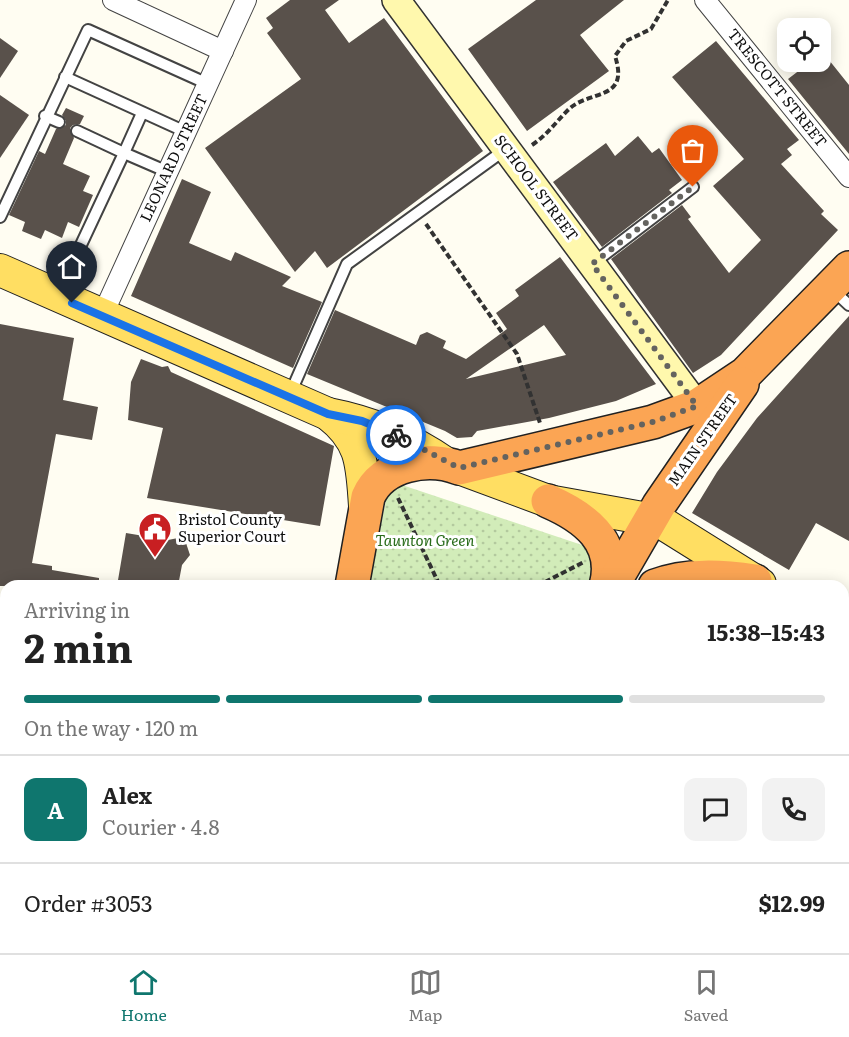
<!DOCTYPE html>
<meta charset="utf-8">
<style>
:root{--surface:#fff;--page:#f2f2f2;--text:#222;--muted:#767676;--line:#e0e0e0;--accent:#0f766e}
body{margin:0;font-family:Literata,serif;background:var(--page);color:var(--text);height:100vh;display:flex;flex-direction:column;font-size:22px;white-space:nowrap}
*{box-sizing:border-box;margin:0}
p{font-size:20px;color:var(--muted)}
.icon{flex:none;width:33px;height:33px;fill:none;stroke:currentColor;stroke-width:2;stroke-linecap:round;stroke-linejoin:round}
.map{position:relative;flex:1;overflow:hidden}
.drawer{position:absolute;left:0px;top:580px;width:849px;height:374px;display:flex;flex-direction:column;background:var(--surface);border-radius:18px 18px 0 0;box-shadow:0 3px 15px #0003}
.drawer>*{flex:none}
.tools{position:absolute;left:777px;top:18px;display:grid;gap:12px}
.tools a{display:grid;place-items:center;width:54px;height:54px;border-radius:12px;background:var(--surface);box-shadow:0 3px 15px #0003;font-size:30px}
.pin{position:absolute;display:grid;place-items:center;width:51px;height:51px;color:#fff;margin:-62px -26px;border-radius:50% 50% 50% 0;rotate:-45deg;box-shadow:0 0 6px #0007}
.pin .icon{rotate:45deg}
.courier{position:absolute;display:grid;place-items:center;width:60px;height:60px;margin:-30px;border:4px solid #1a73e8;border-radius:50%;background:#fff;color:#222;box-shadow:0 2px 8px #0007}
.overview em{font-style:normal;font-weight:700}
.overview div{display:flex;flex-direction:column-reverse}
.overview{display:flex;align-items:center;justify-content:space-between;height:102px;padding:0 24px}
h1{font-size:39px;font-weight:700;line-height:45px}
.bar{display:grid;grid-template-columns:repeat(4,1fr);gap:9px 6px;align-content:center;height:72px;padding:0 24px}
.bar i{height:8px;border-radius:4px;background:var(--line)}
.bar .active{background:var(--accent)}
.bar p{grid-column:span 4}
.line{display:flex;align-items:center;gap:15px;padding:0 24px;border-top:2px solid var(--line)}
.line div{flex:1}
.round{display:grid;place-items:center;flex:none;width:63px;height:63px;border-radius:12px;background:var(--page)}
.dock{display:flex;justify-content:space-around;align-items:center;height:84px;border-top:2px solid var(--line);background:var(--surface);font-size:16px;color:var(--muted)}
.dock a{display:grid;justify-items:center;gap:3px}
.dock .active{color:var(--accent)}
.map>svg:first-child{display:block}
.park{fill:url(#park-dots)}
.building{fill:#59514b;fill-rule:evenodd}
.lines{fill:none;stroke-linecap:round;stroke-linejoin:round}
.lane-casing{stroke:#434343;stroke-width:14}
.street-casing{stroke:#434343;stroke-width:22}
.secondary-casing{stroke:#323232;stroke-width:30}
.primary-casing{stroke:#212121;stroke-width:34}
.highway-casing{stroke:#212121;stroke-width:36}
.path{stroke:#323232;stroke-width:4;stroke-dasharray:6 3;stroke-linecap:butt}
.lane{stroke:#fff;stroke-width:10}
.street{stroke:#fff;stroke-width:20}
.secondary{stroke:#fff8ad;stroke-width:27}
.primary{stroke:#ffde62;stroke-width:32}
.highway{stroke:#fba554;stroke-width:33}
.done{stroke:#64635f;stroke-width:6;stroke-dasharray:0 10.8}
.route{stroke:#1a73e8;stroke-width:8}
.labels{text-anchor:middle;stroke-width:6;stroke-linejoin:round;paint-order:stroke}
.street-label{font-size:15px;fill:#101010;stroke:#fff}
.poi-label{font-size:15px;fill:#101010;stroke:#fff;text-anchor:start}
.park-label{font-size:15px;font-style:italic;fill:#296c1b;stroke:#fff}
</style>
<div class="map">
<svg width="849" height="953" viewBox="0 0 849 953">
<defs>
<pattern id="park-dots" width="8" height="8" patternUnits="userSpaceOnUse" patternTransform="scale(1.5)"><rect width="8" height="8" fill="#d2ecb9"/><path d="M2 2h.1M6 6h.1" fill="none" stroke="#b3c99e" stroke-width="1.8" stroke-linecap="round"/></pattern>
</defs>
<rect width="100%" height="100%" fill="#fffdf2"/>
<path class="park" d="M402,485L594,549L601,562L587,586H369L386,500L391,492Z"/>
<g class="building">
<path d="M290,0H339L325,10L349,43L384,18L483,151L327,268L315,251L295,272L205,148L301,79L267,33L273,28L266,18Z"/>
<path d="M536,0H624L580,35L609,71L527,131L468,49Z"/>
<path d="M0,38L18,51L0,78Z"/>
<path d="M716,41L799,140L787,149L792,155L781,164L824,211L821,214L838,230L721,355L693,373L611,259L682,205L691,217L688,219L729,273L761,240L713,186L744,159L672,77Z"/>
<path d="M825,55L849,85V154L788,79L805,66L808,69L820,62Z"/>
<path d="M0,95L29,115L0,158Z"/>
<path d="M66,108L84,116L80,124L73,125L70,128L74,138L63,164L90,176L83,191L93,195L79,227L68,222L62,238L45,230L41,239L22,231L25,222L9,215L39,151L45,154L56,129L66,125V121L62,115Z"/>
<path d="M638,136L652,153L659,148L682,180L669,190L672,193L602,247L553,182L606,143L615,156Z"/>
<path d="M182,179L211,192L189,243L231,261L235,252L291,277L282,286L322,302L293,368L131,296Z"/>
<path d="M560,257L656,384L616,401L549,418L477,431L472,437L457,438L445,431L307,374L335,310L416,345L420,335L427,332L446,341L443,348L466,359L507,329L496,313L519,296L515,290ZM544,325L566,355L466,379Z"/>
<path d="M849,316V541L816,523L789,570L692,513L717,472L757,418Z"/>
<path d="M0,324L74,338L63,400L98,407L92,440L56,434L32,563L52,566V570L99,578V586H0Z"/>
<path d="M141,359L162,367L168,366L171,372L334,446L320,526L147,498L163,428L128,420L131,382Z"/>
<path d="M126,533L168,540L178,538L186,543L190,555L182,565L178,586H117Z"/>
</g>
<g class="lines">
<defs>
<g id="lane">
<path d="M65,77L186,132"/>
<path d="M142,113L124,153L168,172"/>
<path d="M45,116L59,122"/>
<path d="M0,217L88,30L208,84"/>
<path d="M592,264L693,187"/>
<path d="M833,290L849,305"/>
<path d="M58,294L124,153L77,131"/>
<path d="M290,394L347,264L506,149"/>
<path d="M0,660L6,657"/>
<path d="M843,780L849,772"/>
<path d="M0,829L6,843"/>
<path d="M0,937L7,953"/>
</g>
<g id="street">
<path d="M113,0L223,51"/>
<path d="M705,0L849,177"/>
<path d="M102,316L246,0"/>
</g>
<g id="secondary">
<path d="M396,0L697,406"/>
<path d="M0,825L6,822"/>
<path d="M411,953L415,948"/>
</g>
<g id="primary">
<path d="M0,270L328,414C363,441 362,465 365,506"/>
<path d="M328,414C370,422 409,438 445,463"/>
<path d="M459,468L548,501L659,521L760,584"/>
<path d="M843,634L849,638"/>
</g>
<g id="highway">
<path d="M548,501C585,517 618,542 606,586"/>
<path d="M352,586L368,497C382,464 428,456 459,468L653,422L697,406L745,374L849,268"/>
<path d="M612,586L659,505L742,384"/>
<path d="M655,586C687,574 721,576 755,581"/>
<path d="M550,948L551,953"/>
</g>
</defs>
<use href="#lane" class="lane-casing"/>
<use href="#street" class="street-casing"/>
<use href="#secondary" class="secondary-casing"/>
<use href="#primary" class="primary-casing"/>
<use href="#highway" class="highway-casing"/>
<g class="path">
<path d="M532,145C547,135 556,122 568,110C589,89 630,102 615,56L626,41L651,29L668,0"/>
<path d="M426,224L517,354L540,423"/>
<path d="M398,498L440,586"/>
<path d="M537,586L584,562"/>
</g>
<use href="#lane" class="lane"/>
<use href="#street" class="street"/>
<use href="#secondary" class="secondary"/>
<use href="#primary" class="primary"/>
<use href="#highway" class="highway"/>
</g>
<g class="lines">
<path class="done" d="M396,435L459,468L653,422L697,406L592,264L693,187"/>
<path class="route" d="M72,303L328,414L362,421L396,435"/>
</g>
<defs>
<symbol id="civic-pin" viewBox="-11 -11 22 30"><path d="M0 17L-7.5 6A9.5 9.5 0 1 1 7.5 6Z" fill="#c81f22" stroke="#fff"/><path d="M-.6-6.5H3V-4.5H.6V-3L4-1V1h2V6H-6V1h2V-1L-.6-3ZM-1.2 2.5V6h2.4V2.5Z" fill="#fff"/></symbol>
</defs>
<g fill-rule="evenodd">
<use href="#civic-pin" x="136" y="510" width="38" height="52"/>
</g>
<g class="labels">
<g class="street-label">
<text transform="translate(777 88) rotate(51)" y="5">TRESCOTT STREET</text>
<text transform="translate(174 158) rotate(-65)" y="5">LEONARD STREET</text>
<text transform="translate(536 188) rotate(53)" y="5">SCHOOL STREET</text>
<text transform="translate(703 440) rotate(-55)" y="5">MAIN STREET</text>
</g>
<g class="poi-label">
<text x="178" y="525">Bristol County<tspan x="178" dy="17">Superior Court</tspan></text>
</g>
<g class="park-label">
<text x="425" y="546">Taunton Green</text>
</g>
</g>
</svg>
<div class="tools">
<a><svg class="icon" aria-label="locate" viewBox="0 0 24 24"><circle cx="12" cy="12" r="6"/><path d="M12 2v4M12 18v4M2 12h4M18 12h4"/></svg></a>
</div>
<div class="pin" style="left:693px;top:187px;background:#ea580c"><svg class="icon" aria-label="bag" viewBox="0 0 24 24"><path d="M5 8h14l-1 12H6zM9 8a3 3 0 0 1 6 0"/></svg></div>
<div class="pin" style="left:72px;top:303px;background:#1f2937"><svg class="icon" aria-label="home" viewBox="0 0 24 24"><path d="M3 11l9-7 9 7M6 9v11h12V9"/></svg></div>
<div class="courier" style="left:396px;top:435px"><svg class="icon" aria-label="bike" viewBox="0 0 24 24"><circle cx="6" cy="16" r="4"/><circle cx="18" cy="16" r="4"/><path d="M6 16l4-8h5l3 8M10 8l3 8H6M13 5h3"/></svg></div>
<section class="drawer">
<div class="overview"><div><h1>2 min</h1><p>Arriving in</p></div><em>15:38–15:43</em></div>
<div class="bar"><i class="active"></i><i class="active"></i><i class="active"></i><i></i><p>On the way · 120 m</p></div>
<div class="line" style="height:108px"><b class="round" style="background:var(--accent);color:#fff">A</b><div><b>Alex</b><p>Courier · 4.8</p></div><a class="round"><svg class="icon" aria-label="chat" viewBox="0 0 24 24"><path d="M4 5h16v11H9l-5 4z"/></svg></a><a class="round"><svg class="icon" aria-label="phone" viewBox="0 0 24 24"><path d="M5 4h4l2 5-3 2q2 4 5 5l2-3 5 2v4C11 20 4 13 5 4z"/></svg></a></div>
<div class="line" style="height:78px"><div>Order #3053</div><b>$12.99</b></div>
</section>
</div>
<nav class="dock">
<a class="active"><svg class="icon" aria-label="home" viewBox="0 0 24 24"><path d="M3 11l9-7 9 7M6 9v11h12V9"/></svg>Home</a>
<a><svg class="icon" aria-label="map" viewBox="0 0 24 24"><path d="M3 6l6-2 6 2 6-2v14l-6 2-6-2-6 2zM9 4v14M15 6v14"/></svg>Map</a>
<a><svg class="icon" aria-label="saved" viewBox="0 0 24 24"><path d="M7 4h10v16l-5-4-5 4z"/></svg>Saved</a>
</nav>
